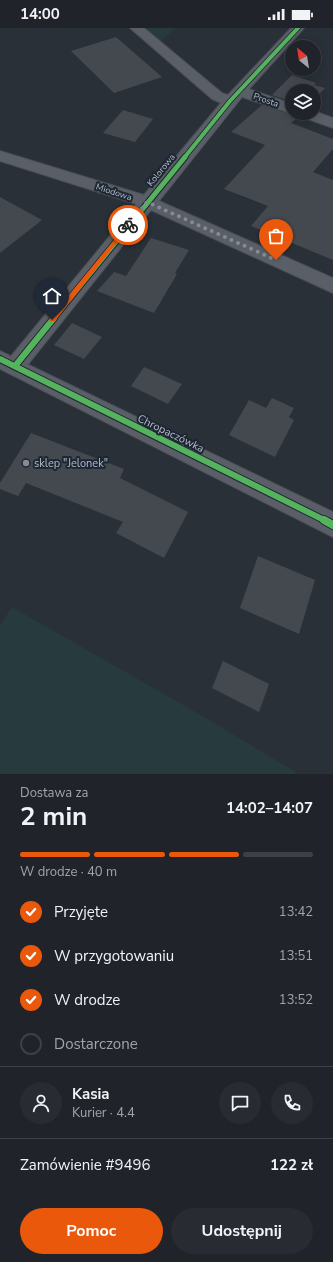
<!DOCTYPE html>
<html lang="pl">
<meta charset="utf-8">
<style>
:root{--surface:#20242a;--page:#282c32;--text:#f1f3f6;--muted:#a2a4a8;--line:#3d4147;--accent:#ea580c}
body{margin:0;font-family:"Nunito Sans",sans-serif;background:var(--page);color:var(--text);height:100vh;display:flex;flex-direction:column;font-size:15px;white-space:nowrap}
*{box-sizing:border-box;margin:0}
p{font-size:13px;color:var(--muted)}
.icon{flex:none;width:22px;height:22px;fill:none;stroke:currentColor;stroke-width:2;stroke-linecap:round;stroke-linejoin:round}
.map{position:relative;height:746px;overflow:hidden}
.details{display:flex;flex-direction:column;background:var(--surface);flex:1}
.details>*{flex:none}
.needle{width:26px;rotate:330deg}
.buttons{position:absolute;left:285px;top:12px;display:grid;gap:8px}
.buttons a{display:grid;place-items:center;width:36px;height:36px;border-radius:50%;background:var(--surface);box-shadow:0 2px 10px #0003,0 0 0 1px var(--line);font-size:20px}
.pin{position:absolute;display:grid;place-items:center;width:34px;height:34px;color:#fff;margin:-41px -17px;border-radius:50% 50% 50% 0;rotate:-45deg;box-shadow:0 0 4px #0007}
.pin .icon{rotate:45deg}
.courier{position:absolute;display:grid;place-items:center;width:40px;height:40px;margin:-20px;border:3px solid #ea580c;border-radius:50%;background:#fff;color:#222;box-shadow:0 1px 5px #0007}
.headline em{font-style:normal;font-weight:700}
.headline div{display:flex;flex-direction:column-reverse}
.headline{display:flex;align-items:center;justify-content:space-between;height:68px;padding:0 20px}
h1{font-size:26px;font-weight:700;line-height:30px}
.bar{display:grid;grid-template-columns:repeat(4,1fr);gap:6px 4px;align-content:center;height:48px;padding:0 20px}
.bar i{height:5px;border-radius:3px;background:var(--line)}
.bar .on{background:var(--accent)}
.bar p{grid-column:span 4}
.line{display:flex;align-items:center;gap:10px;padding:0 20px;border-top:1px solid var(--line)}
.line div{flex:1}
.round{display:grid;place-items:center;flex:none;width:42px;height:42px;border-radius:21px;background:var(--page)}
ol{padding:0 20px;list-style:none}
li{display:flex;align-items:center;gap:12px;height:44px}
li p{margin-inline-start:auto}
li .icon{padding:4px;border-radius:50%;background:var(--accent);color:#fff;stroke-width:4}
li:last-child{color:var(--muted)}
li i{width:22px;height:22px;border:2px solid var(--line);border-radius:50%}
.primary-button{display:flex;gap:8px;margin-top:auto;padding:8px 20px}
.primary-button a{flex:1;height:46px;border-radius:24px;background:var(--accent);color:#fff;font-size:16px;font-weight:700;line-height:46px;text-align:center}
.primary-button a+a{background:var(--page);color:var(--text)}
.status{display:flex;justify-content:space-between;align-items:center;height:28px;padding:0 20px;background:var(--surface);direction:ltr}
.status svg{height:11px;fill:currentColor}
.map>svg:first-child{display:block}
.green{fill:#273a3e}
.building{fill:#444950}
.lines{fill:none;stroke-linecap:round;stroke-linejoin:round}
.minor-casing{stroke:#484c53;stroke-width:2}
.tertiary-casing{stroke:#484c53;stroke-width:2}
.minor{fill:#5a5e66;fill-rule:evenodd}
.tertiary{fill:#5a5e66;fill-rule:evenodd}
.cycleway-far3-casing{stroke:#1d2633;stroke-width:5.5}
.cycleway-far2-casing{stroke:#1d2633;stroke-width:7}
.cycleway-far1-casing{stroke:#1d2633;stroke-width:8}
.cycleway-casing{stroke:#1d2633;stroke-width:10}
.cycleway-far3{stroke:#56b35d;stroke-width:4}
.cycleway-far2{stroke:#56b35d;stroke-width:5}
.cycleway-far1{stroke:#56b35d;stroke-width:6}
.cycleway{stroke:#56b35d;stroke-width:8}
.route{fill:#ea580c}
.done{stroke:#848b96;stroke-width:4;stroke-dasharray:0 7.2}
.poi-dot{fill:#848b96;stroke:#1d2633;stroke-width:1.5}
.labels{text-anchor:middle;stroke-width:4;stroke-linejoin:round;paint-order:stroke}
.far-street-label{font-size:9px;fill:#b4bcc9;stroke:#1d2633}
.street-label{font-size:11px;fill:#b4bcc9;stroke:#1d2633}
.poi-label{font-size:11px;fill:#b4bcc9;stroke:#1d2633;text-anchor:start}
</style>
<div class="status"><b>14:00</b><svg viewBox="0 0 49 12"><path d="M0 12V9h3v3zM5 12V6h3v6zM10 12V3h3v9zM15 12V0h3v12zM26 1h20v11H26zM47 4h2v5h-2z"/></svg></div>
<div class="map">
<svg width="333" height="746" viewBox="0 0 333 746">
<rect width="100%" height="100%" fill="#2a3038"/>
<g class="green">
<path d="M136,0H176L156,17Z"/>
<path d="M12,579L206,690L299,746H0V597Z"/>
</g>
<g class="building">
<path d="M116,9L162,49L114,65L71,23Z"/>
<path d="M292,47L316,55L314,57L325,60L314,72V63H292V74L272,67Z"/>
<path d="M262,77L287,85L294,86L296,85L298,89L291,95L333,111V121L313,144L333,152V232L251,198L268,178L224,161L265,117L231,104Z"/>
<path d="M123,82L153,91L135,114L103,105Z"/>
<path d="M0,169L42,192L0,225Z"/>
<path d="M151,210L189,222L175,245L177,246L154,285L97,263L114,244L126,248Z"/>
<path d="M72,295L102,309L84,331L54,317Z"/>
<path d="M144,339L182,356L168,376L131,358Z"/>
<path d="M272,370L294,380L289,389L294,392L275,429L229,407L249,372L266,380Z"/>
<path d="M31,405L124,441L120,450L188,484L164,530L116,505L123,494L26,455L18,468L0,461V455Z"/>
<path d="M258,528L315,552L299,606L240,580Z"/>
<path d="M223,633L269,656L259,684L212,660Z"/>
</g>
<g class="lines">
<defs>
<g id="minor">
<path d="M130,0H144L222,65L228,67L291,0H304L249,61L292,76V85H294L287,84L242,69L159,173L333,250V265L151,182L22,344L15,347L8,344L4,338L8,332L136,176L0,133V123L144,167L221,75L212,71Z"/>
<path d="M314,83L333,90V100L299,88L297,85H314Z"/>
</g>
<path id="tertiary" d="M0,323L333,484V509L0,341Z"/>
</defs>
<use href="#minor" class="minor-casing"/>
<use href="#tertiary" class="tertiary-casing"/>
<use href="#minor" class="minor"/>
<use href="#tertiary" class="tertiary"/>
<defs>
<path id="cycleway-far3" d="M184,130L230,73L298,0"/>
<path id="cycleway-far2" d="M53,291L185,129"/>
<g id="cycleway-far1">
<path d="M0,331L326,493"/>
<path d="M15,338L54,290"/>
</g>
<path id="cycleway" d="M324,492L333,497"/>
</defs>
<use href="#cycleway-far3" class="cycleway-far3-casing"/>
<use href="#cycleway-far2" class="cycleway-far2-casing"/>
<use href="#cycleway-far1" class="cycleway-far1-casing"/>
<use href="#cycleway" class="cycleway-casing"/>
<use href="#cycleway-far3" class="cycleway-far3"/>
<use href="#cycleway-far2" class="cycleway-far2"/>
<use href="#cycleway-far1" class="cycleway-far1"/>
<use href="#cycleway" class="cycleway"/>
</g>
<path class="route" d="M128,195L130,196V198L55,293H50V290Z"/>
<g class="lines">
<path class="done" d="M128,197L147,174L276,232"/>
</g>
<circle class="poi-dot" cx="26" cy="435" r="4"/>
<g class="labels">
<g class="far-street-label">
<text transform="translate(266 72) rotate(19)" y="3">Prosta</text>
<text transform="translate(161 142) rotate(-51)" y="3">Kolorowa</text>
<text transform="translate(114 164) rotate(18)" y="3">Miodowa</text>
</g>
<g class="street-label">
<text transform="translate(171 405) rotate(26)" y="4">Chropaczówka</text>
</g>
<g class="poi-label">
<text x="34" y="439">sklep "Jelonek"</text>
</g>
</g>
</svg>
<div class="buttons">
<a><svg class="needle" viewBox="-14 -14 28 28"><path d="M0-13l5 13h-10z" fill="#e53935"/><path d="M0 13l5-13h-10z" fill="#a2a4a8"/></svg></a>
<a><svg class="icon" aria-label="layers" viewBox="0 0 24 24"><path d="M12 4l9 5-9 5-9-5zM3 14l9 5 9-5"/></svg></a>
</div>
<div class="pin" style="left:276px;top:232px;background:#ea580c"><svg class="icon" aria-label="bag" viewBox="0 0 24 24"><path d="M5 8h14l-1 12H6zM9 8a3 3 0 0 1 6 0"/></svg></div>
<div class="pin" style="left:52px;top:292px;background:#1f2937"><svg class="icon" aria-label="home" viewBox="0 0 24 24"><path d="M3 11l9-7 9 7M6 9v11h12V9"/></svg></div>
<div class="courier" style="left:128px;top:197px"><svg class="icon" aria-label="bike" viewBox="0 0 24 24"><circle cx="6" cy="16" r="4"/><circle cx="18" cy="16" r="4"/><path d="M6 16l4-8h5l3 8M10 8l3 8H6M13 5h3"/></svg></div>
</div>
<section class="details">
<div class="headline"><div><h1>2 min</h1><p>Dostawa za</p></div><em>14:02–14:07</em></div>
<div class="bar"><i class="on"></i><i class="on"></i><i class="on"></i><i></i><p>W drodze · 40 m</p></div>
<ol>
<li><svg class="icon" aria-label="check" viewBox="0 0 24 24"><path d="M5 12l5 5 9-10"/></svg>Przyjęte<p>13:42</p></li>
<li><svg class="icon" aria-label="check" viewBox="0 0 24 24"><path d="M5 12l5 5 9-10"/></svg>W przygotowaniu<p>13:51</p></li>
<li><svg class="icon" aria-label="check" viewBox="0 0 24 24"><path d="M5 12l5 5 9-10"/></svg>W drodze<p>13:52</p></li>
<li><i></i>Dostarczone</li>
</ol>
<div class="line" style="height:72px"><a class="round"><svg class="icon" aria-label="person" viewBox="0 0 24 24"><circle cx="12" cy="8" r="4"/><path d="M4 21q1-7 8-7t8 7"/></svg></a><div><b>Kasia</b><p>Kurier · 4.4</p></div><a class="round"><svg class="icon" aria-label="chat" viewBox="0 0 24 24"><path d="M4 5h16v11H9l-5 4z"/></svg></a><a class="round"><svg class="icon" aria-label="phone" viewBox="0 0 24 24"><path d="M5 4h4l2 5-3 2q2 4 5 5l2-3 5 2v4C11 20 4 13 5 4z"/></svg></a></div>
<div class="line" style="height:52px"><div>Zamówienie #9496</div><b>122 zł</b></div>
<div class="primary-button"><a>Pomoc</a><a>Udostępnij</a></div>
</section>
